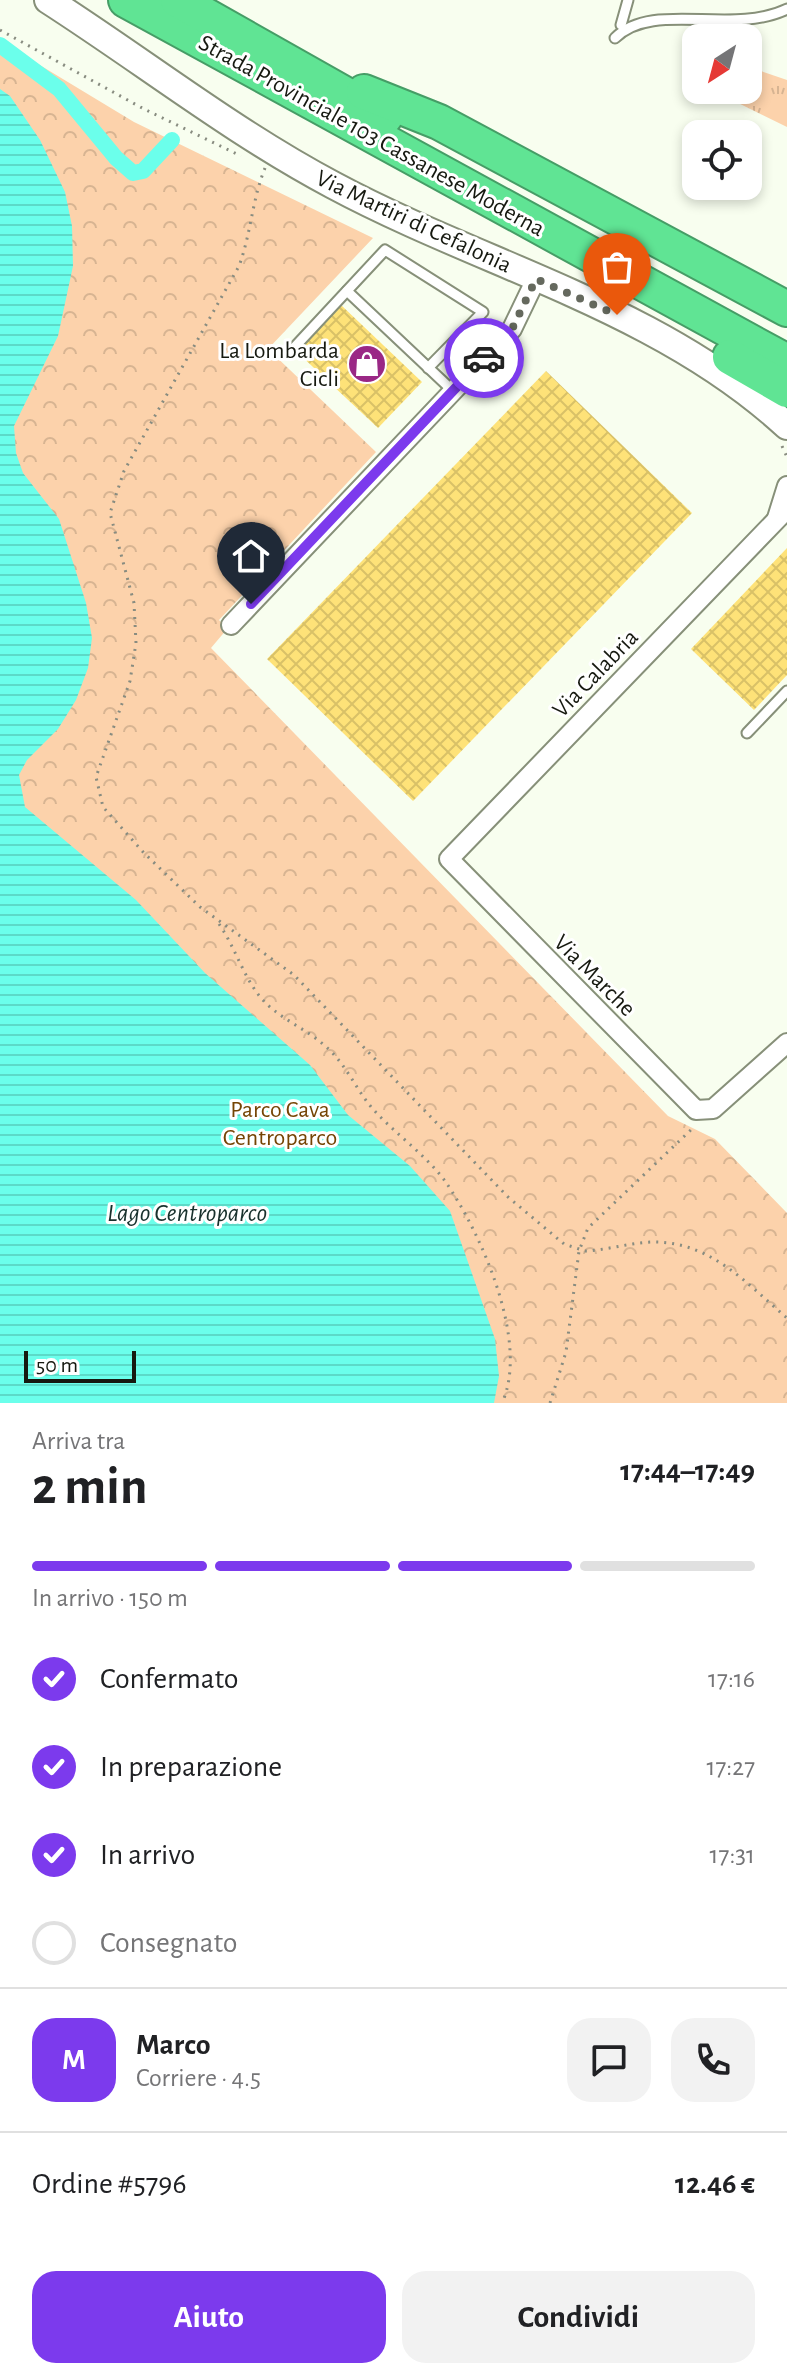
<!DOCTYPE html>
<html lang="it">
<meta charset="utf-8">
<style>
:root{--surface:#fff;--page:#f2f2f2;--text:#202124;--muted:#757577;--line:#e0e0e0;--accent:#7c3aed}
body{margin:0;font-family:"Alegreya Sans",sans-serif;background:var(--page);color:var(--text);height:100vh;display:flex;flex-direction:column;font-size:30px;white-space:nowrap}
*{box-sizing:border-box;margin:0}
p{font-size:26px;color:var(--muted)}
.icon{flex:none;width:44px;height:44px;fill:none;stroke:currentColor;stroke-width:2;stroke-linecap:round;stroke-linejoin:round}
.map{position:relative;height:1403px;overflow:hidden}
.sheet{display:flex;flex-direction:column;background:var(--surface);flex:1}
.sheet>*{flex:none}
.needle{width:52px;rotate:216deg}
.tools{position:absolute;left:682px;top:24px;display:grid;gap:16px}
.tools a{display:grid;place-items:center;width:80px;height:80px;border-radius:16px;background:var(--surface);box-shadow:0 4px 12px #0003;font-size:40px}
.scale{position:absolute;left:24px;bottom:20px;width:112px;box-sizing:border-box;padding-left:8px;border:4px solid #161910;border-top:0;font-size:22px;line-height:28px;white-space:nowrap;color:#161910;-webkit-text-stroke:6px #fff;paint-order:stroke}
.pin{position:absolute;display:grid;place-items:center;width:68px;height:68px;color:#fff;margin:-82px -34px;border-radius:50% 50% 50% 0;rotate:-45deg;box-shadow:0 0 8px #0007}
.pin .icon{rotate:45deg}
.courier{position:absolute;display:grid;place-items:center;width:80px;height:80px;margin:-40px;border:6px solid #7c3aed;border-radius:50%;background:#fff;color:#222;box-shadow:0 2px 10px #0007}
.overview em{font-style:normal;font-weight:700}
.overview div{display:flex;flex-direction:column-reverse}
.overview{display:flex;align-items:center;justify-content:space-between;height:136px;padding:0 32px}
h1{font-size:52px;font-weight:700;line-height:60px}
.bar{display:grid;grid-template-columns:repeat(4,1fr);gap:12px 8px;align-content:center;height:96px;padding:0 32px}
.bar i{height:10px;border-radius:6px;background:var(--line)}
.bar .active{background:var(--accent)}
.bar p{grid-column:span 4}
.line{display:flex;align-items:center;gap:20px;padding:0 32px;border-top:2px solid var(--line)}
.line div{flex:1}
.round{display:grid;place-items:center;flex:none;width:84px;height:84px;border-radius:24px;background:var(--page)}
ol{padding:0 32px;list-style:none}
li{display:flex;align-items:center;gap:24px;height:88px}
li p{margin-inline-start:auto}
li .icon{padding:8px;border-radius:50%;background:var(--accent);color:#fff;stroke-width:4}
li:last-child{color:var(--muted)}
li i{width:44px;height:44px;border:4px solid var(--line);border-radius:50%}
.cta{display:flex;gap:16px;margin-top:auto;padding:16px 32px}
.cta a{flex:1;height:92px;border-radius:24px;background:var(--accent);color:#fff;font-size:32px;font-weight:700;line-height:92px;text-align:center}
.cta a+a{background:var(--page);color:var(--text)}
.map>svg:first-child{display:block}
.grass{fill:url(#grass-tufts)}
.forest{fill:url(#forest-crowns)}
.water{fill:url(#water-rules)}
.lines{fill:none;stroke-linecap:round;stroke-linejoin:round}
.canal{stroke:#6bffeb;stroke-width:16}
.building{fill:url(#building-cross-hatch)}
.lane-casing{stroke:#879079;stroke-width:13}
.street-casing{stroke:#879079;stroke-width:22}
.secondary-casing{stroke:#879079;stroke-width:30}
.highway-casing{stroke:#469d66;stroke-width:38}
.path{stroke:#888c80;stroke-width:3;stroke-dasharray:2 6;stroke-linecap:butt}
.lane{stroke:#fff;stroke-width:9}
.street{stroke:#fff;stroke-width:18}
.secondary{stroke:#fff;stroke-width:26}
.highway{stroke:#60e494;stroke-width:34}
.done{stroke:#65695e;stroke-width:8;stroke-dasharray:0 14.4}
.route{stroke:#7c3aed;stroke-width:10}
.labels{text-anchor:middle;stroke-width:6;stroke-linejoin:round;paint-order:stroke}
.street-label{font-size:24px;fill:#161910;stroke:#fff}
.poi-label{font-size:24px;fill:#161910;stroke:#fff;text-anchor:end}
.park-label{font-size:24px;fill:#754404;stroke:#fff}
.water-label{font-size:26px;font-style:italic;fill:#18312d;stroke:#fff}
</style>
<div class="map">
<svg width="787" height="1403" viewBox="0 0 787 1403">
<defs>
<pattern id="grass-tufts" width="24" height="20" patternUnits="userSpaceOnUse" patternTransform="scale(2)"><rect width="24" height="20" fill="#fcd2ab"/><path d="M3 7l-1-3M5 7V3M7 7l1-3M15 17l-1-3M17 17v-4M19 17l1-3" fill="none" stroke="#d7b492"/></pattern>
<pattern id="forest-crowns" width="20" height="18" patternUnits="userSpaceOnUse" patternTransform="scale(2)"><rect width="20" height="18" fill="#fcd2ab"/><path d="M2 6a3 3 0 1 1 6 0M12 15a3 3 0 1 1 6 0" fill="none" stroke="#d7b492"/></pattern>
<pattern id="water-rules" width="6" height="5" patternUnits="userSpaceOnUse" patternTransform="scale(2)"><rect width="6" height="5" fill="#6bffeb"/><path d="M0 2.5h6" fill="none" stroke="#5cdac8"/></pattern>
<pattern id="building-cross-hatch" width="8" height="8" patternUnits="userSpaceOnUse" patternTransform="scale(2)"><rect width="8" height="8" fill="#fee278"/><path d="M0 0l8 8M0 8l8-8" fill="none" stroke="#d9c167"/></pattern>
</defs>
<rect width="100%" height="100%" fill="#f8feef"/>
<path class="grass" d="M752,68L787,80V127L724,96L730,90H748V71Z"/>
<path class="forest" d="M0,41L134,122L373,238L268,349L376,452L219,620L227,629L211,648L668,1116L715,1139L787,1213V1403H0Z"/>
<path class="water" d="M0,89L10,96L40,140L65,192L72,226L73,266L58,336L14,426L16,453L23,473L59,519L86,603L92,638L88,668L76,700L58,729L27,760L19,775L25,807L136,900L205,973L310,1065L348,1115L410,1166L450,1211L495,1339L499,1376L494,1403H0Z"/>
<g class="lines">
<path class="canal" d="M0,45L59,89L116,158L133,173L143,171L172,140"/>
</g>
<g class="building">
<path d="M341,305L422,382L378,428L297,352Z"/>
<path d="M546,371L692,513L413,801L267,659Z"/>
<path d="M787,548V675L754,710L691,649Z"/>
</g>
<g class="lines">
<defs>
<g id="lane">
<path d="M621,25L628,0"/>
<path d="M615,38C653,0 731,36 787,9"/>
<path d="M347,291L453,391"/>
<path d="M290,352L385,250L483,312L428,368"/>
<path d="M747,733L787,691"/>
</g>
<g id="street">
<path d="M787,509L449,859L696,1110L713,1109L787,1043"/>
<path d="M777,518L787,486"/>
<path d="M231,625L512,329L536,279"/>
</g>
<path id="secondary" d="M48,0C143,61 233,132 333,185C484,266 659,308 787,426"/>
<g id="highway">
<path d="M126,0L787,362"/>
<path d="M178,0L385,117"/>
<path d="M364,92L439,122L787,309"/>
<path d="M730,357L787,390"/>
</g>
</defs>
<use href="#lane" class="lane-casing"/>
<use href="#street" class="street-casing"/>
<use href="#secondary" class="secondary-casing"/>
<use href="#highway" class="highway-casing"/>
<g class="path">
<path d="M0,30L144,109L241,156"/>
<path d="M265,168C252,200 251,234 239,266L124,471L110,513L134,603L136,643L130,681L96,777L103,807L144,853L200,907L294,975L508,1197L564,1244L585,1251C607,1250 629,1243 652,1242C710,1241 746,1283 787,1318"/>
<path d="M782,446L787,457"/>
<path d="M219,924C235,947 243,976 261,998C278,1018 305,1028 324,1045C345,1062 355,1088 372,1108C394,1133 425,1154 445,1181C481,1233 530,1342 502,1403"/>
<path d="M550,1403L566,1352L579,1251L588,1228L695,1126"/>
</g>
<use href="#lane" class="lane"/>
<use href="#street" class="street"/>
<use href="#secondary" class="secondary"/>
<use href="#highway" class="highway"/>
</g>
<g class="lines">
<path class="done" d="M484,358L512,329L536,279L617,315"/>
<path class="route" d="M251,604L484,358"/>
</g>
<defs>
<symbol id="shop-disc" viewBox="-11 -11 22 22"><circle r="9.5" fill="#9a2885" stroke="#fff"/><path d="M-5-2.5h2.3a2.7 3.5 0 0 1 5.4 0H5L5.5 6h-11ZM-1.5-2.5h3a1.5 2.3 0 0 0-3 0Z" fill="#fff"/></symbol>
</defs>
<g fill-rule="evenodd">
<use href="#shop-disc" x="345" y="342" width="44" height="44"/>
</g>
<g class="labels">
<g class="street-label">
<text transform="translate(372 135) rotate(29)" y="8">Strada Provinciale 103 Cassanese Moderna</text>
<text transform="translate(414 221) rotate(25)" y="8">Via Martiri di Cefalonia</text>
<text transform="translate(595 673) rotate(-46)" y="8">Via Calabria</text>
<text transform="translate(595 975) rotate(45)" y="8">Via Marche</text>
</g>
<g class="poi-label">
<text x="339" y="358">La Lombarda<tspan x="339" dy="28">Cicli</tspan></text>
</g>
<g class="park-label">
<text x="280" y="1117">Parco Cava<tspan x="280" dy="28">Centroparco</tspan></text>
</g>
<g class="water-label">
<text x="187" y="1221">Lago Centroparco</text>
</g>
</g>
</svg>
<div class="tools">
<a><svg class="needle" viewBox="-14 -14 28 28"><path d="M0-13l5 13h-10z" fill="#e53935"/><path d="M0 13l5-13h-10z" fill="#757577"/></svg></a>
<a><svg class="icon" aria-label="locate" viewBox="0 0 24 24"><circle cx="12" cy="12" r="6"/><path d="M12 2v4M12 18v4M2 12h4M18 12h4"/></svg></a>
</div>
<div class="scale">50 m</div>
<div class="pin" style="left:617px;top:315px;background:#ea580c"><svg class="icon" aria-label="bag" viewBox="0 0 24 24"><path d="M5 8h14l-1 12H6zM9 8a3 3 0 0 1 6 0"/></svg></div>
<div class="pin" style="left:251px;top:604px;background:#1f2937"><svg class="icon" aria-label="home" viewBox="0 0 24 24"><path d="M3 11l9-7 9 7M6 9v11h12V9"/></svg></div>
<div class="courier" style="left:484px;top:358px"><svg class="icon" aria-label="car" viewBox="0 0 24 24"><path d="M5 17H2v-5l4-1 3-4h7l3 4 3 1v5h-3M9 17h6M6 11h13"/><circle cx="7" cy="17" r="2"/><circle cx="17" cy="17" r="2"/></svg></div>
</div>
<section class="sheet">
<div class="overview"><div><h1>2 min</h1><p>Arriva tra</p></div><em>17:44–17:49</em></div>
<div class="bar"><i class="active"></i><i class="active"></i><i class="active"></i><i></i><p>In arrivo · 150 m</p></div>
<ol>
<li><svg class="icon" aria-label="check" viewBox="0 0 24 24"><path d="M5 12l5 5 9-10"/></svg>Confermato<p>17:16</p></li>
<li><svg class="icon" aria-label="check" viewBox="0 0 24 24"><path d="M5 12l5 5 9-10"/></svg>In preparazione<p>17:27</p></li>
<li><svg class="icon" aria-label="check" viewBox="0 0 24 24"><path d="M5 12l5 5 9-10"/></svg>In arrivo<p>17:31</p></li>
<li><i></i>Consegnato</li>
</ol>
<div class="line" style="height:144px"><b class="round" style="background:var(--accent);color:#fff">M</b><div><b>Marco</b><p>Corriere · 4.5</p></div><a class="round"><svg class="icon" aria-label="chat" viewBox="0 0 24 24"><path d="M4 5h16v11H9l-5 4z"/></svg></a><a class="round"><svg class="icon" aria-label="phone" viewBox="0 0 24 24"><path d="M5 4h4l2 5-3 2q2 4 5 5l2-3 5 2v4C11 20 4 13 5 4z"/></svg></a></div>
<div class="line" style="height:104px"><div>Ordine #5796</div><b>12.46 €</b></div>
<div class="cta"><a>Aiuto</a><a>Condividi</a></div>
</section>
